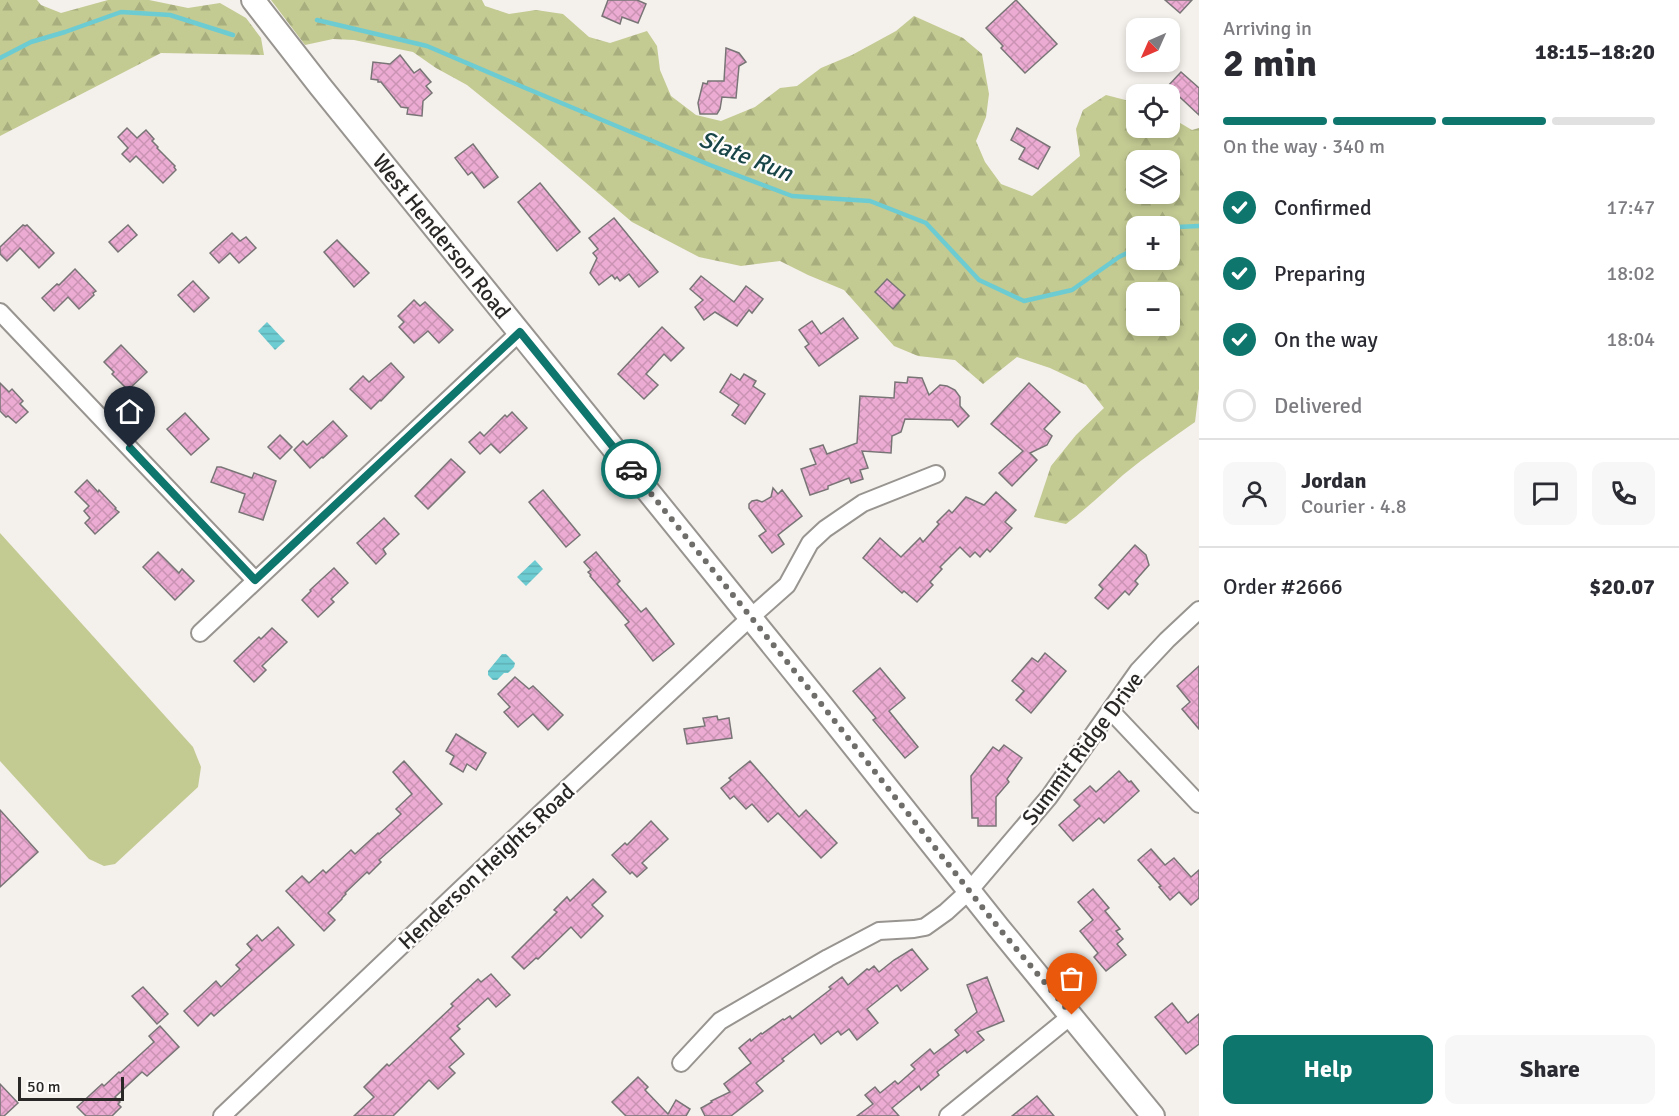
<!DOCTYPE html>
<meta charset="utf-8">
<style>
:root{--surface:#fff;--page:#f7f7f7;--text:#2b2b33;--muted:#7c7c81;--line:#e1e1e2;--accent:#0f766e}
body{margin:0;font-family:Signika,sans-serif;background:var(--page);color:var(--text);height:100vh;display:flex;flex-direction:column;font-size:22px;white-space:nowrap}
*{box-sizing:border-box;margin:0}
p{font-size:20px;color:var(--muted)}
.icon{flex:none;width:33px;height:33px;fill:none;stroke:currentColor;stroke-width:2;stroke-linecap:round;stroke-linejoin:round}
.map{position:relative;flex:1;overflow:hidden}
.sheet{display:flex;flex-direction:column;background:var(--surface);width:480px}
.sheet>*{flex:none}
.needle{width:39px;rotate:225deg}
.tools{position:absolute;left:1126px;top:18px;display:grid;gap:12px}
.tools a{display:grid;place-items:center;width:54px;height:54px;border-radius:12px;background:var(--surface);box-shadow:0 3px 9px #0003;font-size:30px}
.scale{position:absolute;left:18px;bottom:15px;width:106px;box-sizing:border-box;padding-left:6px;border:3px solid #292826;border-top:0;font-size:16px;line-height:21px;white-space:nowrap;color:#292826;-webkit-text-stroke:4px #fffdfc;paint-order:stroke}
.pin{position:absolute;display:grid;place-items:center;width:51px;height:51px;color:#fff;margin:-62px -26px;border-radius:50% 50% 50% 0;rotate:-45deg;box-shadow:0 0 6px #0007}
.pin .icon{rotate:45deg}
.courier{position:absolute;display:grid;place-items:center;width:60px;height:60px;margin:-30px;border:4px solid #0f766e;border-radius:50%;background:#fff;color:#222;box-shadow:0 2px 8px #0007}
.headline em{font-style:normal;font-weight:800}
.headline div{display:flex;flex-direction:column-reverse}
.headline{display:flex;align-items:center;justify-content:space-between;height:102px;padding:0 24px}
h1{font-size:39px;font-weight:800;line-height:45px}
.bar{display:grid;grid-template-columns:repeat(4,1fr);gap:9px 6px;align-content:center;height:72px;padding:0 24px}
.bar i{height:8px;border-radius:4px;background:var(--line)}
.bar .current{background:var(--accent)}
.bar p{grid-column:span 4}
.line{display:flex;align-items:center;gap:15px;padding:0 24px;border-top:2px solid var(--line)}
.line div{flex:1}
.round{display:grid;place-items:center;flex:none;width:63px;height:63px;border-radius:12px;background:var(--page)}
ol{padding:0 24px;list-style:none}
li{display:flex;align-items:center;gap:18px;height:66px}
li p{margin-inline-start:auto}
li .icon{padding:6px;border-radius:50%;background:var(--accent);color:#fff;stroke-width:4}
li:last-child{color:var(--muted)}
li i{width:33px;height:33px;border:3px solid var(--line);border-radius:50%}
.button{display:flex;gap:12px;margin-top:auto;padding:12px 24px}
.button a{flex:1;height:69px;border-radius:12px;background:var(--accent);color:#fff;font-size:24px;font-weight:800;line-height:69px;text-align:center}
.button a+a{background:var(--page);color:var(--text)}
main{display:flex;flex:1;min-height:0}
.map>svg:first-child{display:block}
.grass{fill:#c3ca92}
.forest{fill:url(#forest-firs);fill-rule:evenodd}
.water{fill:url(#water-rules)}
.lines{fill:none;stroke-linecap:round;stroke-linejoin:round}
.stream{stroke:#6dccd2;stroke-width:4.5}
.building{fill:url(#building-cross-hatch);stroke:#797577;stroke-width:1.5}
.minor-casing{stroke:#989490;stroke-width:20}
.secondary-casing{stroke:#989490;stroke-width:26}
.minor{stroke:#fff;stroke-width:16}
.secondary{stroke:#fff;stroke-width:22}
.done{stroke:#706e6b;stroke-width:6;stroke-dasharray:0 10.8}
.route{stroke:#0f766e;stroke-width:8}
.labels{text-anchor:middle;stroke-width:4.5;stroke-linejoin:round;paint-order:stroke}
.street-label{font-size:22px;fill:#292826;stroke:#fffdfc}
.water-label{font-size:24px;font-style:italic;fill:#184547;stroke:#fffdfc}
</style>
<main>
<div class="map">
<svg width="1199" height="1116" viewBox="0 0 1199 1116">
<defs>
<pattern id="forest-firs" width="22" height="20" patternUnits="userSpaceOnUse" patternTransform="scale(1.5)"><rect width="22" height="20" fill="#c3ca92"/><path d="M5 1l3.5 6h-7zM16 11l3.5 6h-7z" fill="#a8ae7e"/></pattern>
<pattern id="water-rules" width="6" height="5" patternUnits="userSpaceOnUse" patternTransform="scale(1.5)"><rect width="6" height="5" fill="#6dccd2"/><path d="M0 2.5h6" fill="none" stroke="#5eafb4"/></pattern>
<pattern id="building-cross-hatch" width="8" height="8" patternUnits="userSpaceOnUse" patternTransform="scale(1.5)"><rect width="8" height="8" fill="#ebabd2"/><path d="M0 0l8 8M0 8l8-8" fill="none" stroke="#ca93b4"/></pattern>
</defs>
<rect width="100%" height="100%" fill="#f4f0eb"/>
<path class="grass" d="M0,533L193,747L201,767L198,787L115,864L104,866L89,859L0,761Z"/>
<g class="forest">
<path d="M0,0H37L41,5L61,13L108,0H149L188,8L220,3L246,18L261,38L264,55L161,53L0,136Z"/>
<path d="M271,0H482L485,6L509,14L536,10L563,14L589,37L610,43L647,31L657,46L660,70L671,96L696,115L721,121L755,107L780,88L797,86L821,68L852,55L896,31L914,16L963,38L982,54L989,94L986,117L976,141L985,162L1001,184L1032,196L1080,156L1076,129L1083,110L1106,95L1137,103V128H1170V117L1192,130L1199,128V389L1195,422C1171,439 1146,456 1123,475C1104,492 1086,509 1066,524L1034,517L1051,466L1076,435L1104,408L1086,385L1050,368L1017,357L983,384L955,360L918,356L894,346L844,290L808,275L780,261L741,266L699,257L632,222L539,143L467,85L436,68L413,52L354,40L333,39L305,45ZM1137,160H1170V194H1137ZM1137,226H1170V260H1137ZM1137,292H1170V326H1137Z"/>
</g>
<g class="water">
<path d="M267,322L285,341L275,350L258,331Z"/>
<path d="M535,560L543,569L526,586L517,577Z"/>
<path d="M502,654H506L515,663L514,667L508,673H504L497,680H493L488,675V671Z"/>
</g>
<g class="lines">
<g class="stream">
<path d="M317,20L427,46L523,87L710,165L792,196L870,201L926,223L979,280L1024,301L1072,290L1119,257L1137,248"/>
<path d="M0,58L31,42L65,32L121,12L170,15L233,35"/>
<path d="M1170,230L1177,227L1199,226"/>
</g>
</g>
<g class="building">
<path d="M608,0H637L646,4L638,23L622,17L620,24L602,16Z"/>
<path d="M1016,0L1057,44L1025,73L1001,48L1003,46L986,28Z"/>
<path d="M1165,0H1192L1180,13Z"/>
<path d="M726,48L739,53L746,62L739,66L736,98L722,97L720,109L717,114H700L698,103L703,83L707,84L708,81H724Z"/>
<path d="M400,55L414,73L420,69L431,82L426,86L432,93L423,101L422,116L407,114L408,108L401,107L381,82H378V80L371,79L373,62L390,64Z"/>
<path d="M1181,72L1199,88V115L1168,86Z"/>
<path d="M127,128L137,138L146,130L154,139L152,141L158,147L157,148L175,166L174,167L176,170L163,183L136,156L130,162L122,154L128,148L118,137Z"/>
<path d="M1017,128L1050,147L1038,169L1019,159L1025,148L1011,140Z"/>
<path d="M473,144L498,177L484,188L472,172L468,175L455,158Z"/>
<path d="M540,183L580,232L557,251L518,202Z"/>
<path d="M614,218L658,272L639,287L629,274L620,281L617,277L615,279L612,275L599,285L590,273L597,258L593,253L598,249L589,238Z"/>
<path d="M23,225L25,226L27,225L54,253L39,268L20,248L7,261L0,254V247Z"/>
<path d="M128,225L137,235L118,252L109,242Z"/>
<path d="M232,233L240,241L246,237L256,248L239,263L230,253L219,263L210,253Z"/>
<path d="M337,240L369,273L354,287L324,252Z"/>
<path d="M75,269L96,291L93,293L94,295L79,309L68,297L54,311L42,298L57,284L59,285Z"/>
<path d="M701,276L734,302L746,286L763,299L752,313L749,310L737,326L715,312L704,320L695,307L703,300L690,289Z"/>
<path d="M887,279L905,295L893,309L875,292Z"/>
<path d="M193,281L209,298L194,312L178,295Z"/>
<path d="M414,300L420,306L425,302L453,330L439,343L428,331L414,343L399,327L404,322L398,316Z"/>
<path d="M843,318L858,338L819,366L805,347L809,344L799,330L812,321L821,334Z"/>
<path d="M662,327L684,348L671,361L664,354L646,374L658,385L644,399L618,374Z"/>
<path d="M121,345L147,372L128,390L112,374L114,372L104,362Z"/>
<path d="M391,363L404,377L381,401L380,400L371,409L350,389L363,376L369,382Z"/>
<path d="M731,374L740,380L744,374L756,381L753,386L765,394L745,424L732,415L739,405L720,392Z"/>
<path d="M908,377L922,378L929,395L940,385L947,386L955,390L960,397V406L969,416L958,427L952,420L905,419L901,432L892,436L891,453L862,451L868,468L860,470L863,479L851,483L849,478L828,486V489L810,495L801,469L816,464L810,449L823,445L827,454L857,443L860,396L894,398L895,382L907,383Z"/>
<path d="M0,383L9,392L12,389L23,401L20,404L28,412L16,423L8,416L6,417L0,411Z"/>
<path d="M1029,383L1060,412L1044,429L1052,436L1047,445L1030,453L1037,460L1012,486L999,473L1023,451L991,424Z"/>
<path d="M512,412L527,428L500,453L491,444L480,454L469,442L480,432L484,436L505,415L507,417Z"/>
<path d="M185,413L209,439L191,455L167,429Z"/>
<path d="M333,421L347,436L323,458L322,457L310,468L294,450L303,441L307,445Z"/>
<path d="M280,435L292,447L280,459L268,447Z"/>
<path d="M451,459L465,472L428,509L415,496Z"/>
<path d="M217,467H221L252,478L254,473L276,481L263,520L239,512L245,494L211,482Z"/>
<path d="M87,480L98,492L99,490L116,508L115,509L119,512L95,534L85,523L90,518L84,511L89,506L75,492Z"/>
<path d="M773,488L778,494L782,490L802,516L778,535L784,544L772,553L759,536L766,531L749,508V504L752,501L757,500L762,502L771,497Z"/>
<path d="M543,490L580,535L566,547L529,502Z"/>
<path d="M996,492L1016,510L1005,522L1012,528L990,552L987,549L980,557L975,552L970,557L960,547L940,567L942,569L930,582L933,585L917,602L904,591L902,593L863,558L880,538L901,557L920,538L923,542L939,524L937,522L949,510L952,513L966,497L984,505Z"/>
<path d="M384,518L399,534L383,549L386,554L376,564L357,543Z"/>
<path d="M1135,545L1146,555L1149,565L1135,581L1138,584L1129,595L1125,591L1108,609L1095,598L1103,589L1099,585Z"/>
<path d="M158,552L179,573L182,569L194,581L175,600L143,567Z"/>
<path d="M596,552L620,581L617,584L641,612L646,608L674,644L653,661L625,625L629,622L590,576L591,575L588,572L591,570L584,562Z"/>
<path d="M334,568L348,583L331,599L334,602L318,617L302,600L311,591L310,590Z"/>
<path d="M272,628L287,642L262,666L266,670L254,682L234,661L259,637L261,639Z"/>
<path d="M1045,653L1066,671L1031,713L1016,700L1024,691L1012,681L1032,658L1038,662Z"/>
<path d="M1199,666V729L1182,709L1190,702L1177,686Z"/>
<path d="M880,668L905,698L889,711L918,747L905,758L873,720L876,718L853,691Z"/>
<path d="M515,677L529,689L533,686L563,715L548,730L533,714L518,727L504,712L510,707L498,694Z"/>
<path d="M717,716L718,720L729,718L732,738L687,744L684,729L705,726L703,718Z"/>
<path d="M456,734L486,753L476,770L467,764L463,772L450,764L454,756L446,751Z"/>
<path d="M1004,745L1022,758L1007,779L1009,782L996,797V826H978V818H972L971,776L993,747L999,751Z"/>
<path d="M404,761L442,804L379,860L381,862L369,874L367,872L345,893L346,894L342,898V899L328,913L335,920L324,931L286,891L302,876L309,883L323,870L326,873L351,850L355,854L378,833L379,834L401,814L396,809L412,794L393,772Z"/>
<path d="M750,761L799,817L806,810L837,843L821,858L778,813L768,822L752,804L746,809L734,796L730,799L721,788L731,780L729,778Z"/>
<path d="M1119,771L1129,782L1131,781L1139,791L1104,823L1099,818L1073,841L1059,825L1080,806L1074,800L1090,786L1096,792Z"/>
<path d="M0,810L38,852L0,887Z"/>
<path d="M651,821L668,839L642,863L647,868L637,877L632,872L630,874L612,855L625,843L627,845Z"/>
<path d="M1151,849L1165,865L1174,858L1191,877L1199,870V898L1191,905L1179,892L1170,900L1159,887L1161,886L1138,860Z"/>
<path d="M593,879L606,892L592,905L603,916L581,938L571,927L538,959L536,958L524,969L512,957L557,912L554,910L567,897L570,901Z"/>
<path d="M1093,889L1109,908L1105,911L1120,929L1116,931L1123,939L1117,944L1126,955L1106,971L1094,957L1098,953L1080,931L1093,920L1078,902Z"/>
<path d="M278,927L294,945L214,1016L211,1013L198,1026L184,1011L216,981L221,987L240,969L236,965L252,950L247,944L257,935L262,941Z"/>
<path d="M912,949L928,969L901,991L897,985L867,1009L878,1023L857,1040L849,1029L841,1035L838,1031L821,1044L814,1034L782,1059L784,1061L756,1083L763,1091L731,1116H705L701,1108L712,1102L711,1101L730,1092L724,1084L751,1063L739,1048L750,1039L751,1041L761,1033L762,1034L783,1019L784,1020L790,1016L792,1019L831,989L829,987L842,977L848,985L867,969L869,970L874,966L879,972L894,960Z"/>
<path d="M491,974L510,995L496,1007L488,998L457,1026L460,1029L450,1038L464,1054L449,1067L455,1073L438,1089L429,1080L393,1116H354L374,1097L364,1087L387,1064L389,1066L453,1006L451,1004L478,979L481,982Z"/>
<path d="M987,977L1004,1021L977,1032L984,1040L967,1053L965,1050L937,1072L939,1075L921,1090L919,1086L892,1108L899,1116H857L873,1104L865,1095L875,1087L880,1093L895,1081L898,1084L915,1069L911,1065L930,1049L934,1054L959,1035L955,1030L977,1012L967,985Z"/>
<path d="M143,987L168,1014L157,1024L132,996Z"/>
<path d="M1172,1003L1188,1023L1199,1014V1044L1186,1054L1155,1017Z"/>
<path d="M160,1026L179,1047L147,1076L142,1072L115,1097L120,1102L118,1104L121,1107L112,1116H86L77,1107L102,1084L104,1086L119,1072L120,1073L154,1042L149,1036Z"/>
<path d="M638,1077L648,1087L645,1090L668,1114L676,1100L690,1109L686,1116H626L612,1102Z"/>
<path d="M0,1084L18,1103L4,1116H0Z"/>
<path d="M1037,1096L1054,1116H1012Z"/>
</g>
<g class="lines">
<defs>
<g id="minor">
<path d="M0,312L255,580"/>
<path d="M200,633L520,332"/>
<path d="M1111,711L1199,804"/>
<path d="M681,1063L720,1021L828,958L879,931L914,929L925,927L946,912L969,891L1049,797L1138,671L1167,640L1199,610"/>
<path d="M222,1116L542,812L751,617L787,585L810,543L825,529L863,503L936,474"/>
<path d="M948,1116L1072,1015"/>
</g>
<path id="secondary" d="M253,0L320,86L822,706L998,927L1153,1116"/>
</defs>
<use href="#minor" class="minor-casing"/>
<use href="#secondary" class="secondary-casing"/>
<use href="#minor" class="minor"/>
<use href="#secondary" class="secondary"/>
</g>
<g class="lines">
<path class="done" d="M631,469L822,705L998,927L1072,1015"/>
<path class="route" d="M130,448L255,580L520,332L631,469"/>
</g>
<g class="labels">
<g class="street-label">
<text transform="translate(442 236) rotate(51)" y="8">West Henderson Road</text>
<text transform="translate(1082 748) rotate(-53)" y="8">Summit Ridge Drive</text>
<text transform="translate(486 866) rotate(-43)" y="8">Henderson Heights Road</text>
</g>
<g class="water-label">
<text transform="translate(746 156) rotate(22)" y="8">Slate Run</text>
</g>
</g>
</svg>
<div class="tools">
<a><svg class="needle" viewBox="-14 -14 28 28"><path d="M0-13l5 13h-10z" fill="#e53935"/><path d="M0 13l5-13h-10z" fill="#7c7c81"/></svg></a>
<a><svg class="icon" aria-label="locate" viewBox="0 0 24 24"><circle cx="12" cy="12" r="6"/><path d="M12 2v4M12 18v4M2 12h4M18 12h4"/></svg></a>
<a><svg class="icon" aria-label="layers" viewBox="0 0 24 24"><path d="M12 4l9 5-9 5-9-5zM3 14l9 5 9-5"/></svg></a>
<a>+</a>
<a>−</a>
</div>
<div class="scale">50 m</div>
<div class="pin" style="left:1072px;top:1015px;background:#ea580c"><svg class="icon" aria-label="bag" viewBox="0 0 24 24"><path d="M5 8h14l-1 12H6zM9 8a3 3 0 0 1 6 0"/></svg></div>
<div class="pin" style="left:130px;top:448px;background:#1f2937"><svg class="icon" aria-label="home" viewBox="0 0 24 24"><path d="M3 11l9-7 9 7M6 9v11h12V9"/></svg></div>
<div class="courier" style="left:631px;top:469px"><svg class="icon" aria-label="car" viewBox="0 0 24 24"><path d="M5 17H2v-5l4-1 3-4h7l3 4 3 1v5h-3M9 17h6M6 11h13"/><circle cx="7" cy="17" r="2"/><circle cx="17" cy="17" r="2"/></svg></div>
</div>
<section class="sheet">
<div class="headline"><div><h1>2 min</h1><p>Arriving in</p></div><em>18:15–18:20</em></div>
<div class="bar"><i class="current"></i><i class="current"></i><i class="current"></i><i></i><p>On the way · 340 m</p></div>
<ol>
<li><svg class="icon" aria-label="check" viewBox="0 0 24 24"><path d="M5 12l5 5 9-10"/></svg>Confirmed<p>17:47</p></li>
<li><svg class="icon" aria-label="check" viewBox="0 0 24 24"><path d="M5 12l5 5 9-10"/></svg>Preparing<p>18:02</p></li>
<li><svg class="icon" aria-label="check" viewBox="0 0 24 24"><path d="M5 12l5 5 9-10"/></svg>On the way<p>18:04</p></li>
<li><i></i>Delivered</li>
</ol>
<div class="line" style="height:108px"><a class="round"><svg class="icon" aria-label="person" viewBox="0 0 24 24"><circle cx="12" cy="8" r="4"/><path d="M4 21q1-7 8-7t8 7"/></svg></a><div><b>Jordan</b><p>Courier · 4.8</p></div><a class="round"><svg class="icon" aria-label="chat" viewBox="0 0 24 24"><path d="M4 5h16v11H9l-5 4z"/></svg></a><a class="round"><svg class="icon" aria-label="phone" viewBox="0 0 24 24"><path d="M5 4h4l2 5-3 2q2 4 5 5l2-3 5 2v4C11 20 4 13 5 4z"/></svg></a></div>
<div class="line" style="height:78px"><div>Order #2666</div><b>$20.07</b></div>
<div class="button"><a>Help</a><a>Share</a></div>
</section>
</main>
